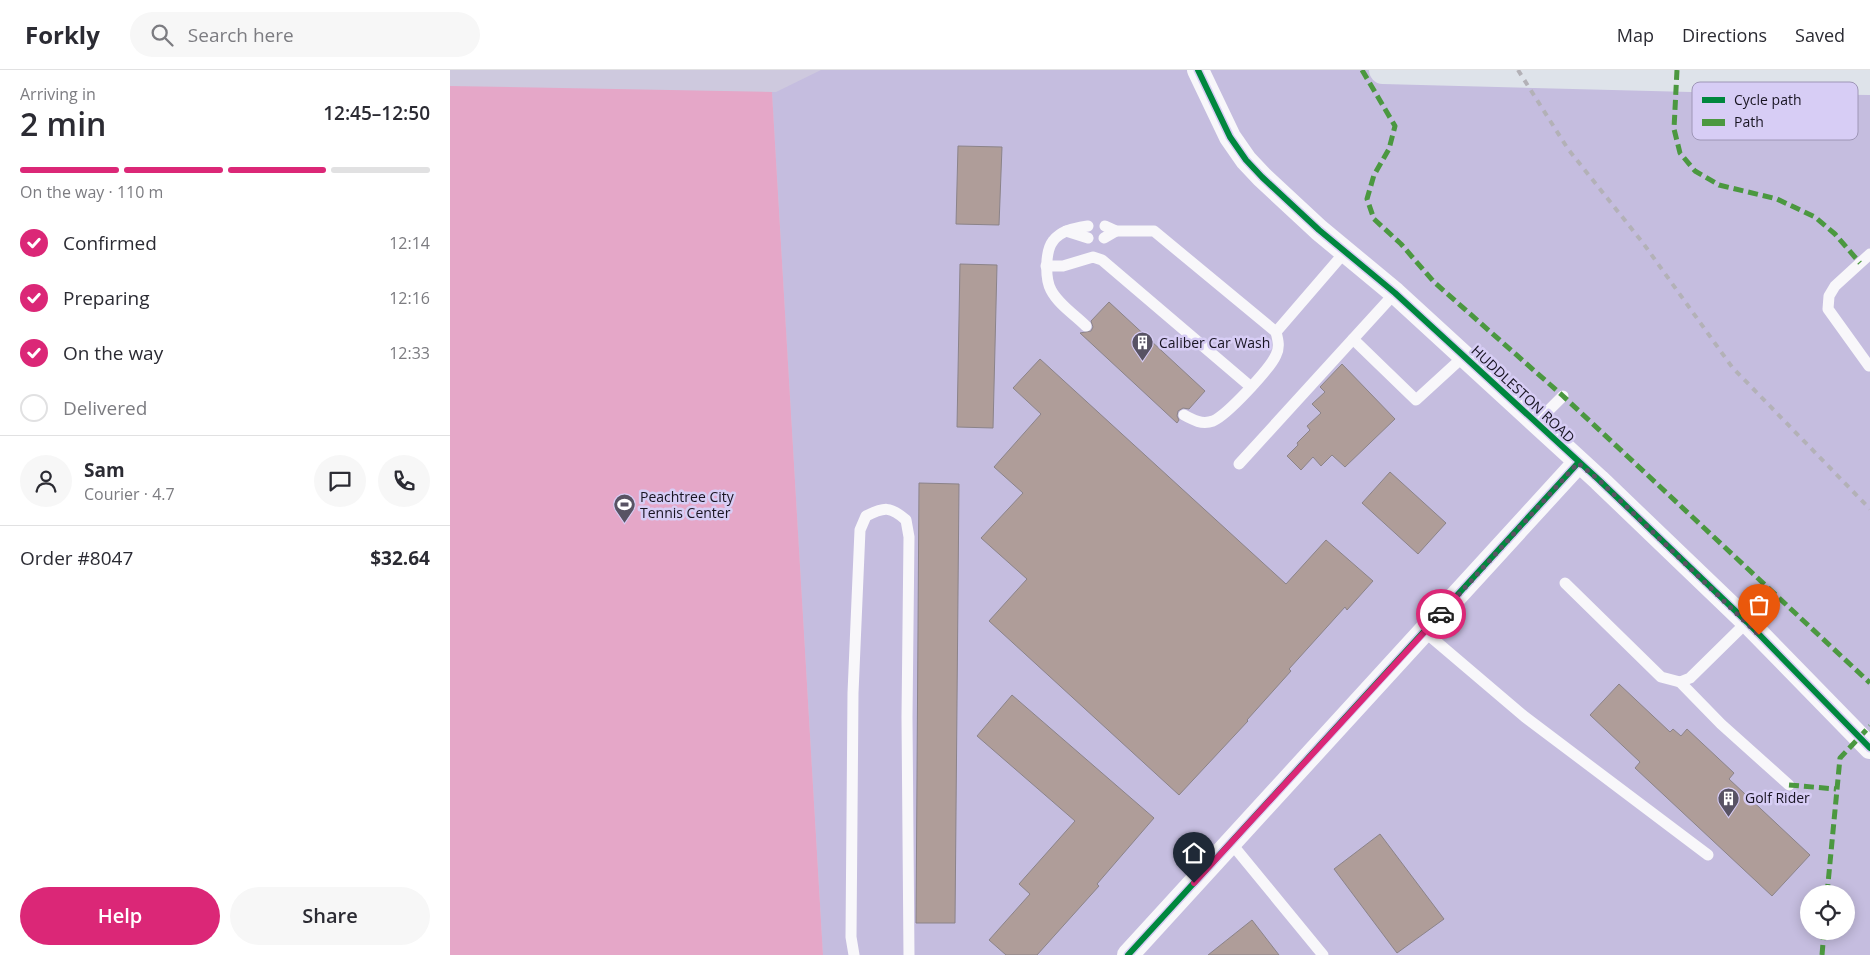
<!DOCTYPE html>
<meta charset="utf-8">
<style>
:root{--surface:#fff;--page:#f7f7f7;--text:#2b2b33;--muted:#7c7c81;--line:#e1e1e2;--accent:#db2777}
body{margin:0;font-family:"Open Sans",sans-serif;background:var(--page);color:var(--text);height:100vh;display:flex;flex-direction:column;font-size:19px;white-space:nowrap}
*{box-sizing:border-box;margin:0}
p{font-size:16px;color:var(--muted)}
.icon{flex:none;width:28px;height:28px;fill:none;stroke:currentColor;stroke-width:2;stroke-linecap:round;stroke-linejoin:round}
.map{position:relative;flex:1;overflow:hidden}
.drawer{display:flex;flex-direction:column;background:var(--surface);width:450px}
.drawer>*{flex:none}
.controls{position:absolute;left:1350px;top:815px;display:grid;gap:10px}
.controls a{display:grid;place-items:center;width:55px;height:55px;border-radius:50%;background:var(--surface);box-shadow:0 2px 12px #0003;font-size:25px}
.pin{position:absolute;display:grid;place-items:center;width:42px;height:42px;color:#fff;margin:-51px -21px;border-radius:50% 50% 50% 0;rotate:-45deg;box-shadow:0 0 5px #0007}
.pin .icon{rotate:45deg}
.courier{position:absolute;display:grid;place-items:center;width:50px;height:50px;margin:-25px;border:4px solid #db2777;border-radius:50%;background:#fff;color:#222;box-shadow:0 1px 6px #0007}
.summary em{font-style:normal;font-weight:600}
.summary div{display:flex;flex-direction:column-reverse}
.summary{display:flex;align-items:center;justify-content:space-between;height:85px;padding:0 20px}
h1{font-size:32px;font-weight:600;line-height:38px}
.bar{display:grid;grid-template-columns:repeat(4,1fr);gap:8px 5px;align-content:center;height:60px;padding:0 20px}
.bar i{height:6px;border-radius:4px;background:var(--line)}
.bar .current{background:var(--accent)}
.bar p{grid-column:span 4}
.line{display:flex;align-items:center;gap:12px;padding:0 20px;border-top:1px solid var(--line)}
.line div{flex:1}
.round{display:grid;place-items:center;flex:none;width:52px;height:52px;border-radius:26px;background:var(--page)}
ol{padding:0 20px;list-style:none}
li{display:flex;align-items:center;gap:15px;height:55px}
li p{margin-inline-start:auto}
li .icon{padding:5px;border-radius:50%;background:var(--accent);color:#fff;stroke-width:4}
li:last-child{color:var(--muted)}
li i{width:28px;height:28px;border:2px solid var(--line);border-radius:50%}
.button{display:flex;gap:10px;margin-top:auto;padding:10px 20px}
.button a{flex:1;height:58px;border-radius:30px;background:var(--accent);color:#fff;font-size:20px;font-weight:600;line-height:58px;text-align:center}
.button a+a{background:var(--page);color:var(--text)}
header{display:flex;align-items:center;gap:30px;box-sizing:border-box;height:70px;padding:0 25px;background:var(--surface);border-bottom:1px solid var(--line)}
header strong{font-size:24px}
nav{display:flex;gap:28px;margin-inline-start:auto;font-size:18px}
.search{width:350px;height:45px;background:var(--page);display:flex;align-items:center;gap:12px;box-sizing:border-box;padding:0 18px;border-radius:28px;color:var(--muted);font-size:19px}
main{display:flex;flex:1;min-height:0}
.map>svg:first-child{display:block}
.built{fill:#c5bddf;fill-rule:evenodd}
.green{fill:#e5a7c8}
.building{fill:#af9d99;stroke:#8b8389}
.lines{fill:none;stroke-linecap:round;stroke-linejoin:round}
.lane{stroke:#f8f7fa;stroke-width:11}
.street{stroke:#f8f7fa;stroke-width:22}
.primary{stroke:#dee3ea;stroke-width:28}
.rail{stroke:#b3b1b7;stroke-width:4;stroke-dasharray:6 6;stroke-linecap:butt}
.quiet{stroke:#4b9840;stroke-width:5;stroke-dasharray:10 5;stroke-linecap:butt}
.cycleway-casing{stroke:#d7cdf5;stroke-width:9}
.cycleway{stroke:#00873e;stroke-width:6}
.done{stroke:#585364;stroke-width:5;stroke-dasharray:0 9}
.route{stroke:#db2777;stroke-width:6}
.labels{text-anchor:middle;stroke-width:5;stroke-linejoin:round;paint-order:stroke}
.poi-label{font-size:14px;fill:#181422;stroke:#d7cdf5;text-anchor:start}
.street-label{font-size:14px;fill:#181422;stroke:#d7cdf5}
.key{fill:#d7cdf5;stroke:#9e96b6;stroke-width:1}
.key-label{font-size:14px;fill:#181422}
</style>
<header>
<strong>Forkly</strong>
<div class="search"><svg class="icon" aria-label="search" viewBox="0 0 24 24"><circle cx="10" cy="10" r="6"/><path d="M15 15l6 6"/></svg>Search here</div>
<nav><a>Map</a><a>Directions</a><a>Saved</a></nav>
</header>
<main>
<section class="drawer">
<div class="summary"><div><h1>2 min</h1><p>Arriving in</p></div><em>12:45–12:50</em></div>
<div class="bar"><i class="current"></i><i class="current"></i><i class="current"></i><i></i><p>On the way · 110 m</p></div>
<ol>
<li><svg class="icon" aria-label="check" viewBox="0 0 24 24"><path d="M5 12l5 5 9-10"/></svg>Confirmed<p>12:14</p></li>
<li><svg class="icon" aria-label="check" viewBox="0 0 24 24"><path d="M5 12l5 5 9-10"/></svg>Preparing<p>12:16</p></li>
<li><svg class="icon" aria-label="check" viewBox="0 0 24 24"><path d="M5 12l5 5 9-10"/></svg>On the way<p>12:33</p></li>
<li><i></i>Delivered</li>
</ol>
<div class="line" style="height:90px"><a class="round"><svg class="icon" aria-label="person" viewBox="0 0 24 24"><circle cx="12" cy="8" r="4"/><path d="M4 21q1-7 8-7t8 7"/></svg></a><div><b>Sam</b><p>Courier · 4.7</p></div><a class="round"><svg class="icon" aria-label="chat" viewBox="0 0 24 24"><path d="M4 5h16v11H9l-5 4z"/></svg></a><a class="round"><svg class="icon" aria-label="phone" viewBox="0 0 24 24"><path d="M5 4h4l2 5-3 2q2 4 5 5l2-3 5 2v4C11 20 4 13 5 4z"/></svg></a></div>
<div class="line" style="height:65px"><div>Order #8047</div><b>$32.64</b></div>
<div class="button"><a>Help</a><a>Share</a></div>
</section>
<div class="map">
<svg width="1420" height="885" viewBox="0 0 1420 885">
<rect width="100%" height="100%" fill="#cec9de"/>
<path class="built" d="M371,0H1420V885H373L322,22H326ZM1359,824H1396V861H1359Z"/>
<path class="green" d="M0,16L322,22L373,885H0Z"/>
<g class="building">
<path d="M508,76L552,77L549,155L506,154Z"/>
<path d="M510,194L547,195L543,358L507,357Z"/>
<path d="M659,232L755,321L739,339L733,338L728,341L727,346L729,350L727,353L630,263L641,261L643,257L641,251Z"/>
<path d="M590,289L836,514L876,470L923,511L897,540L895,537L839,599L841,601L797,650L798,651L729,725L539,551L577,509L531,468L573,423L544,397L591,344L563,318Z"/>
<path d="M892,294L945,349L895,397L882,385L871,396L863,387L851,400L837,386L848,375L847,373L860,360L857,356L871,343L862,334L875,322L870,317Z"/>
<path d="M940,402L996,453L968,484L912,433Z"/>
<path d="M469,413L509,414L505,853H466Z"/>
<path d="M1169,614L1220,662L1223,659L1231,666L1237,659L1284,703L1279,709L1360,785L1322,826L1185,698L1190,692L1140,645Z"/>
<path d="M562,625L704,748L647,814L649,816L587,885H556L539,870L580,824L569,814L625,751L527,666Z"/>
<path d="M930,764L994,849L947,883L884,799Z"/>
<path d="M802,850L829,885H758Z"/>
</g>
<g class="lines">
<g class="lane">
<path d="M655,156L666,161H704L826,262C828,270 830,277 826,285C820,299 777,345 763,351C752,355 743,350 734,345"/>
<path d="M616,161L638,168"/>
<path d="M654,168L666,161"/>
<path d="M596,196H613L643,187L652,190L801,317"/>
<path d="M636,256C625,245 608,234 601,220C595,209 595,181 603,171C611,160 626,158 638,156"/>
<path d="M826,262L895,182"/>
<path d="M903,269L966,330L1013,287"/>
<path d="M1419,296L1378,239L1379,226L1385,216L1420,184"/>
<path d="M1086,353L1113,326"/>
<path d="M789,394L945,223"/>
<path d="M1115,513L1211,607L1230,612L1240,608L1297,552"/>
<path d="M975,562L1075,647L1258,785"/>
<path d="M1230,612L1271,654L1339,715"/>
<path d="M781,773L873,885"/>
<path d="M404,885L401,867L403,623L410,460L416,446C434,437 440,436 456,450L459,467L457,647L459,885"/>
</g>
<g class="street">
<path d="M748,0L780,67L796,90L812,107L869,160L945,223L1149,410L1297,552L1420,678"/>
<path d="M678,885L1128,393"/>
</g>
<path class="primary" d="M933,0L1319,10L1420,11"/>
<path class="rail" d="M1068,0L1118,79L1193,173L1282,297L1420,439"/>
<g class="quiet">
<path d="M912,0L945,56L939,79L924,105L917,129L924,149L951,174L984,212L1113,326L1420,613"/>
<path d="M1227,0L1224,59L1230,83L1245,101L1269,115L1327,129L1365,147L1385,164L1410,193"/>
<path d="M1339,715L1386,719"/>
<path d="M1377,824L1390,688L1420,656"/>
<path d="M1372,885L1374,861"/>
</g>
<defs>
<g id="cycleway">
<path d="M748,0L780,67L796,90L812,107L869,160L945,223L1149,410L1297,552L1420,678"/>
<path d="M678,885L1128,393"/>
</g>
</defs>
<use href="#cycleway" class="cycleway-casing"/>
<use href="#cycleway" class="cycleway"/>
</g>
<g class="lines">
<path class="done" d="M991,544L1128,393L1149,410L1309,565"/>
<path class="route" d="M744,813L991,544"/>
</g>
<defs>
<symbol id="building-pin" viewBox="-11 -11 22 30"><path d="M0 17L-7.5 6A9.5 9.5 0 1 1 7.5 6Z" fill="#585364" stroke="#d7cdf5"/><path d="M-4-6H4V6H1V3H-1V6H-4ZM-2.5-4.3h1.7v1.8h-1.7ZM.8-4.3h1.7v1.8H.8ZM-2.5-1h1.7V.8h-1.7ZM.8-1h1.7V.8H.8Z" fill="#fff"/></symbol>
<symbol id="stadium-pin" viewBox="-11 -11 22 30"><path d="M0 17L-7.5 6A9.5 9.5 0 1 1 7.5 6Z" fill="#585364" stroke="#d7cdf5"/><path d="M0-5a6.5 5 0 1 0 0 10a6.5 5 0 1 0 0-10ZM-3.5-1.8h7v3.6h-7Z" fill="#fff"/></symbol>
</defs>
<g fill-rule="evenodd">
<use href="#building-pin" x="680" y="260" width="25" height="34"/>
<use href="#stadium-pin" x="162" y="422" width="25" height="34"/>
<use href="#building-pin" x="1266" y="716" width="25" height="34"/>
</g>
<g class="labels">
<g class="poi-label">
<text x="709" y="278">Caliber Car Wash</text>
<text x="190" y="432">Peachtree City<tspan x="190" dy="16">Tennis Center</tspan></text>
<text x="1295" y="733">Golf Rider</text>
</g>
<g class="street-label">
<text transform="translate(1073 324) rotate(43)" y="5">HUDDLESTON ROAD</text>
</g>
</g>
<rect x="1242" y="12" width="166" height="58" rx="8" class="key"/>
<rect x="1252" y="27" width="23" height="6" fill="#00873e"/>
<rect x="1252" y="49" width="23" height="7" fill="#4b9840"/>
<g class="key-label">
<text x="1284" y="35">Cycle path</text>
<text x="1284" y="57">Path</text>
</g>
</svg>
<div class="controls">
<a><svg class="icon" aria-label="locate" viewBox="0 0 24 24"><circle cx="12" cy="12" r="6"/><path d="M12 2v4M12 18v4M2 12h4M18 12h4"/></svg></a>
</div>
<div class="pin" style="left:1309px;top:565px;background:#ea580c"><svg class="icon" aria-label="bag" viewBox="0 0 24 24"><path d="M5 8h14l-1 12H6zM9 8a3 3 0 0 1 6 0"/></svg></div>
<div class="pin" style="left:744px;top:813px;background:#1f2937"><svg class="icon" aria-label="home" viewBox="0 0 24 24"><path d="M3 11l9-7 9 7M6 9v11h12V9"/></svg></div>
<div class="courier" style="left:991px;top:544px"><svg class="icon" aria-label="car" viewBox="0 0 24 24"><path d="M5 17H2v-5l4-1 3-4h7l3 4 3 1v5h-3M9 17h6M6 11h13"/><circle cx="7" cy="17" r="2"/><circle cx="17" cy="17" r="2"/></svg></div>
</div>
</main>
